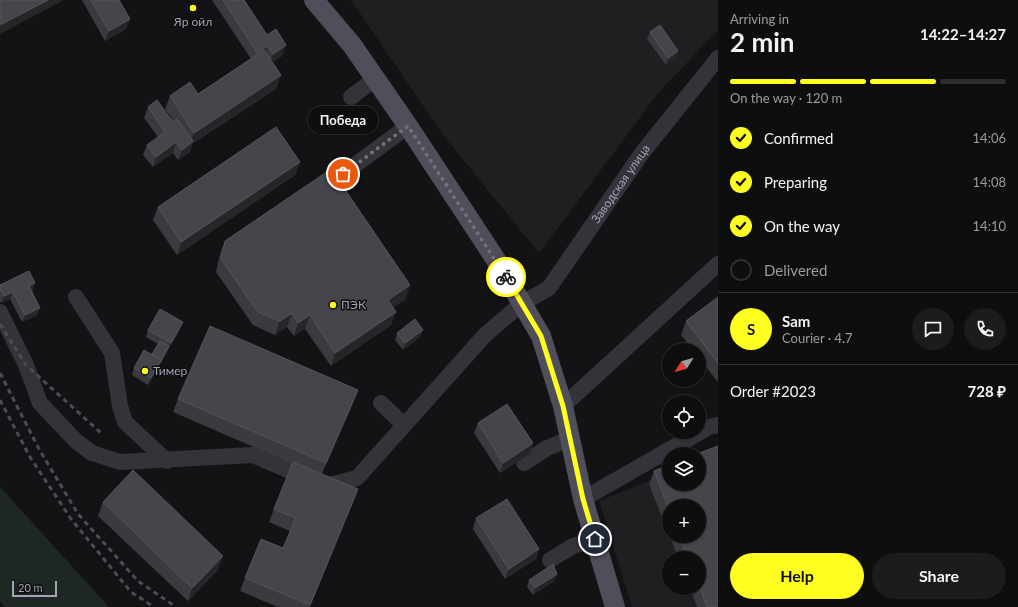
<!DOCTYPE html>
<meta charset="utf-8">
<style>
:root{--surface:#0e0e0f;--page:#1c1c1d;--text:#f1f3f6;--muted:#9b9c9e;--line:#2e2e2f;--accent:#feff20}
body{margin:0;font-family:Lato,sans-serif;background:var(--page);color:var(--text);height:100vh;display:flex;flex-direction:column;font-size:15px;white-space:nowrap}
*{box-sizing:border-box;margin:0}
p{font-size:13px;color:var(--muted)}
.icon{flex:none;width:22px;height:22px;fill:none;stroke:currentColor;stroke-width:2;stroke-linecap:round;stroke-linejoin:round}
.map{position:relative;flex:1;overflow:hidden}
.details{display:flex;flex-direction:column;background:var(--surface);width:300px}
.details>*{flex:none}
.needle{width:26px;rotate:233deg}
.tools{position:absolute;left:662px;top:343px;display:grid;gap:8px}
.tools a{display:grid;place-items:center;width:44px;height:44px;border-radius:50%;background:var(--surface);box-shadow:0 1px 3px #0004,0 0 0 1px var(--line);font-size:20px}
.scale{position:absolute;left:12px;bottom:10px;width:45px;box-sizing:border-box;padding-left:4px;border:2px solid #a4a3b6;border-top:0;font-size:11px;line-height:14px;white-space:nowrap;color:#a4a3b6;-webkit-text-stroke:3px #0e0e0f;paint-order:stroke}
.pin{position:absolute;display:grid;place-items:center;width:34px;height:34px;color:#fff;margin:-17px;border:2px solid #fff;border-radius:50%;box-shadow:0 1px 4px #0007}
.courier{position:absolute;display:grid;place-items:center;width:40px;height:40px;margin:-20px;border:3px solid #feff20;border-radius:50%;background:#fff;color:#222;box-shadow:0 1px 5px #0007}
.bubble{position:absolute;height:28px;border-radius:14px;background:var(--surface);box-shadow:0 1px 3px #0004,0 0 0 1px var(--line);font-size:13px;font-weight:700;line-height:28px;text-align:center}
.headline em{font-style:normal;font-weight:700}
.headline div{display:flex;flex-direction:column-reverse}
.headline{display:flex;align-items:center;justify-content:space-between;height:68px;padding:0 12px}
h1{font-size:26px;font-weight:700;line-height:30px}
.bar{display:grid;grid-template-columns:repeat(4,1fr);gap:6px 4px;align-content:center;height:48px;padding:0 12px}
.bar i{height:5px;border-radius:3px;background:var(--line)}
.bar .current{background:var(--accent)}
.bar p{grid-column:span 4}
.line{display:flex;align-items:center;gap:10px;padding:0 12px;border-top:1px solid var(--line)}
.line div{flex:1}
.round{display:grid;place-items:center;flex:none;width:42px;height:42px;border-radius:21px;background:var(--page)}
ol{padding:0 12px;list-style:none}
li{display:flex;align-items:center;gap:12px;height:44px}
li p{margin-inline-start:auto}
li .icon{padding:4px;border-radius:50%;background:var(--accent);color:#111;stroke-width:4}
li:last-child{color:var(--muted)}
li i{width:22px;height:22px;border:2px solid var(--line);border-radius:50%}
.button{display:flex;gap:8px;margin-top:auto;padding:8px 12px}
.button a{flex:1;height:46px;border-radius:24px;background:var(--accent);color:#111;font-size:16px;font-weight:700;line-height:46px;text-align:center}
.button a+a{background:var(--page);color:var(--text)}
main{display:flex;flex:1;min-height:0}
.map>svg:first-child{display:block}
.built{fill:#1f1e21;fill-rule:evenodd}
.green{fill:#1e2723}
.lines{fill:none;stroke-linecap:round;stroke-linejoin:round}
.minor{stroke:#34333a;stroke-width:16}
.major{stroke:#504f59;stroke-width:20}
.rail{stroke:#4d4c55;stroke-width:3;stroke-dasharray:5 4;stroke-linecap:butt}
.wall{fill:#3b3a3f}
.shaded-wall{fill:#262528}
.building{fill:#46454c;stroke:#55545c}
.done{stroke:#71707d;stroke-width:4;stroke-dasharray:0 7.2}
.route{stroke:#feff20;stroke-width:5}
.poi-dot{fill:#feff20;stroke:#0e0e0f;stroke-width:1.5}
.labels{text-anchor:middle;stroke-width:3;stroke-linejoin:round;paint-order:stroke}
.poi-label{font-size:12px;fill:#a4a3b6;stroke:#0e0e0f;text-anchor:start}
.street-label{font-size:12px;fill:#a4a3b6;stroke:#0e0e0f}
</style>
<main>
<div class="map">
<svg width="718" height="607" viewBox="0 0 718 607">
<rect width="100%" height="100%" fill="#131214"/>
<g class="built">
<path d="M351,0H718V30L659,92L539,253L443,135Z"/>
<path d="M669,473V484H699L718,607H632L599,501ZM669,506H699V536H669ZM669,558H699V588H669Z"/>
</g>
<path class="green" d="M0,487L109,607H5L0,601Z"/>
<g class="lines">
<g class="minor">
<path d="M351,97L375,79"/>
<path d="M343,174L408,126"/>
<path d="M76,297L112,353L120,406L125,422L167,461"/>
<path id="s1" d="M0,312L26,365L40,403L76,441L92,453L120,462L253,455L325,486L357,478L485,335L521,304L549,288L642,153L718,58"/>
<path d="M381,403L404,425"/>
<path d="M563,406L718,264"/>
<path d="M524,463L547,448L570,439"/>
<path d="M583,499L709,427L718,425"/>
<path d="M550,560L573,546L595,539"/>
</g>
<path class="major" d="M314,0L352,45L408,126L500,266L541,336L563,406L583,499L615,607"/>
<g class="rail">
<path d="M0,324L26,365L101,433"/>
<path d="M0,373L39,449L78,514L138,581L176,607"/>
<path d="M0,400L30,457L71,519L131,592L154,607"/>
</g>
</g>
<g class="wall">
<path d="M82,0H119L130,19L126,29L105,41Z"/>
<path d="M212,0H244L267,35L282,56L272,62L281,75L276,89L192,144L190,152L178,160L173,153L153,167L143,155L147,145L158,137L144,118L148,107L173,122H174L165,109L170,96L198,94L251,59Z"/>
<path d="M650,32L678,51L676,58L666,65L647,39Z"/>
<path d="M300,162L295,175L177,255L153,220L158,207Z"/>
<path d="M225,241L406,299L393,307L391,325L331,366L305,329L294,336L287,327L275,335L253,325L216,272L220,254Z"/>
<path d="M35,283L33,290L31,291L37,315L22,322L10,299L1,303L0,301V285Z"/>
<path d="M718,297V382L699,358V350H693L681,335L686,321Z"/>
<path d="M180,329L148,385L132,375L134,368L152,354L158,344L146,337L148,330Z"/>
<path d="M397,333L421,336L403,350L395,340Z"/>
<path d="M178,399L353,403L322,474L353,502L310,607H278L240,591L245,578L283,548L290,531L269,522L274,509L293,464L173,412Z"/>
<path d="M478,423L533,443L530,454L500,473L474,433Z"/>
<path d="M718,446V607H697L690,588H699V558H678L670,536H699V506H669V535L649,484L654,471L669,465V484H699V454H697Z"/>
<path d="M103,502L218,570L188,601L98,516Z"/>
<path d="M476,518L539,549L536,559L505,579L473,529Z"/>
<path d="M557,574L554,581L533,595L527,587L529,580Z"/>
</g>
<g class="shaded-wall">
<path d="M48,0H64L0,34V25Z"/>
<path d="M130,19L126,29L105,41L109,31Z"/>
<path d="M286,45L282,56L269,64L273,54Z"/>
<path d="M268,46L264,56L254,63L257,53Z"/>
<path d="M678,51L676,58L666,65L668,58Z"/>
<path d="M281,75L276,89L192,144L190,152L178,160L182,150L190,144L194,133Z"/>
<path d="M176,142L173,153L153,167L156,157Z"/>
<path d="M300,162L295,175L177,255L181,242Z"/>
<path d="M35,283L33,290L27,293L29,286Z"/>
<path d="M410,285L406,299L384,314L388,300Z"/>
<path d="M13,292L10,299L1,303L4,296Z"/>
<path d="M40,308L37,315L22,322L25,315Z"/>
<path d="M396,312L391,325L331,366L335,353Z"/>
<path d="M292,313L287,327L275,335L280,321Z"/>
<path d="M310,315L305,329L294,336L298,323Z"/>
<path d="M183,322L180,329L148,385L151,378L169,346L171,343Z"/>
<path d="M423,330L421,336L403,350L405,343Z"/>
<path d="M358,390L353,403L321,476L326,463Z"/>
<path d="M533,443L530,454L500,473L503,463Z"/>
<path d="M358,489L353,502L310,607H309Z"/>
<path d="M539,549L536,559L505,579L509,569Z"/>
<path d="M223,556L218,570L188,601L192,588Z"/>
<path d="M557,574L554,581L533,595L535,588Z"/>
</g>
<g class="building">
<path d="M0,0H48L0,25Z"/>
<path d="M91,0H119L130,19L109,31Z"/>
<path d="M223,0H244L267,35L276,29L286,45L273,54L268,46L257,53Z"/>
<path d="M660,25L678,51L668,58L650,32Z"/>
<path d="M264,50L281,75L194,133L170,96L190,82L198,94Z"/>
<path d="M157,100L173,122L177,119L193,141L182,150L176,142L156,157L147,145L165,132L148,107Z"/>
<path d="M276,127L300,162L181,242L158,207Z"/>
<path d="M331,169L410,285L388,300L396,312L335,353L310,315L298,323L292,313L280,321L258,312L221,259L225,241Z"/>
<path d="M29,271L35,283L29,286L40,308L25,315L13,292L4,296L0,289V285Z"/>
<path d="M718,297V363L686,321Z"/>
<path d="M160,309L183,322L171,343L148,330Z"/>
<path d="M415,319L423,330L405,343L397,333Z"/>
<path d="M210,326L358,390L326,463L178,399Z"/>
<path d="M160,341L169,346L160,363L161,360L152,354Z"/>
<path d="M144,350L161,360L151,378L134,368Z"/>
<path d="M507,404L533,443L503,463L478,423Z"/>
<path d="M718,446V607H707L699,585V558H688L680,536H699V506H669V509L654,471L669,465V484H699V454H697Z"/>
<path d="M293,462L358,489L310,605L245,578L261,539L283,548L296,518L274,509Z"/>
<path d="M133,470L223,556L192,588L103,502Z"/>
<path d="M507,499L539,549L509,569L476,518Z"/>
<path d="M553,564L557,574L535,588L529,580Z"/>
</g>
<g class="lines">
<path class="done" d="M343,174L408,126L506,277"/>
<path class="route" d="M506,277L541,336L563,406L583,499L595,539"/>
</g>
<g class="poi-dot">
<circle cx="193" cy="8" r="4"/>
<circle cx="333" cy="305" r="4"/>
<circle cx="145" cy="371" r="4"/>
</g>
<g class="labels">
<g class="poi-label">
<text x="193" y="26" text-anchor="middle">Яр ойл</text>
<text x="341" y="309">ПЭК</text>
<text x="153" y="375">Тимер</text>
</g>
<g class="street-label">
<text dy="4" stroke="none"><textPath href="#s1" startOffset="844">Заводская улица</textPath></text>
</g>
</g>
</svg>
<div class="tools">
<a><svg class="needle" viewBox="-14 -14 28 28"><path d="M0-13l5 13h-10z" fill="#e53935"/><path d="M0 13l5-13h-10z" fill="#9b9c9e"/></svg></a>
<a><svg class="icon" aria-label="locate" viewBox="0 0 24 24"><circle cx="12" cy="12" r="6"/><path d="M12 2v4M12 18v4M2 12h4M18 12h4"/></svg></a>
<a><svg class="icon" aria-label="layers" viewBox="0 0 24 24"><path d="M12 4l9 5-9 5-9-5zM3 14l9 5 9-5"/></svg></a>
<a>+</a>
<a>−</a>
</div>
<div class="scale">20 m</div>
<div class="pin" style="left:343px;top:174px;background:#ea580c"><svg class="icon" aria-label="bag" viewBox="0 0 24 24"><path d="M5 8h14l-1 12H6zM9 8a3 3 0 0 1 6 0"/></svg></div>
<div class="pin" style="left:595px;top:539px;background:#1f2937"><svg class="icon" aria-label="home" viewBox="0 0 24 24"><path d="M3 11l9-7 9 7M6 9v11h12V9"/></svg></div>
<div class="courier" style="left:506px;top:277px"><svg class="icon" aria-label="bike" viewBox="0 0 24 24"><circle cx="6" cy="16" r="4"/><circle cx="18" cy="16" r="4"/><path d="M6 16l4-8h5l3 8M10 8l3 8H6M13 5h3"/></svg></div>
<div class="bubble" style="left:308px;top:106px;width:70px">Победа</div>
</div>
<section class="details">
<div class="headline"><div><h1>2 min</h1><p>Arriving in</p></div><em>14:22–14:27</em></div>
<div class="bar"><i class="current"></i><i class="current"></i><i class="current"></i><i></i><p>On the way · 120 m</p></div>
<ol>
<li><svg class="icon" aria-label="check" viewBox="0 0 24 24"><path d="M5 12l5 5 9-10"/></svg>Confirmed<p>14:06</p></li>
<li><svg class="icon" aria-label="check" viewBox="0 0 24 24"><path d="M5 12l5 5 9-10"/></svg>Preparing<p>14:08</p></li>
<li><svg class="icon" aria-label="check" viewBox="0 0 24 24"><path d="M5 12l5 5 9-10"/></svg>On the way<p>14:10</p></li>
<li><i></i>Delivered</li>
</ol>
<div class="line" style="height:72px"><b class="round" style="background:var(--accent);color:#111">S</b><div><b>Sam</b><p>Courier · 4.7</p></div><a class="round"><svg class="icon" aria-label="chat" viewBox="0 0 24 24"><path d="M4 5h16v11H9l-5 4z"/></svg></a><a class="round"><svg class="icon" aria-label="phone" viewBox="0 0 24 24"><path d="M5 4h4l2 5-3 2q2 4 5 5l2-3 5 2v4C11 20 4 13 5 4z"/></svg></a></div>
<div class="line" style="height:52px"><div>Order #2023</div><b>728 ₽</b></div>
<div class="button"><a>Help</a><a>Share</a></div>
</section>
</main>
